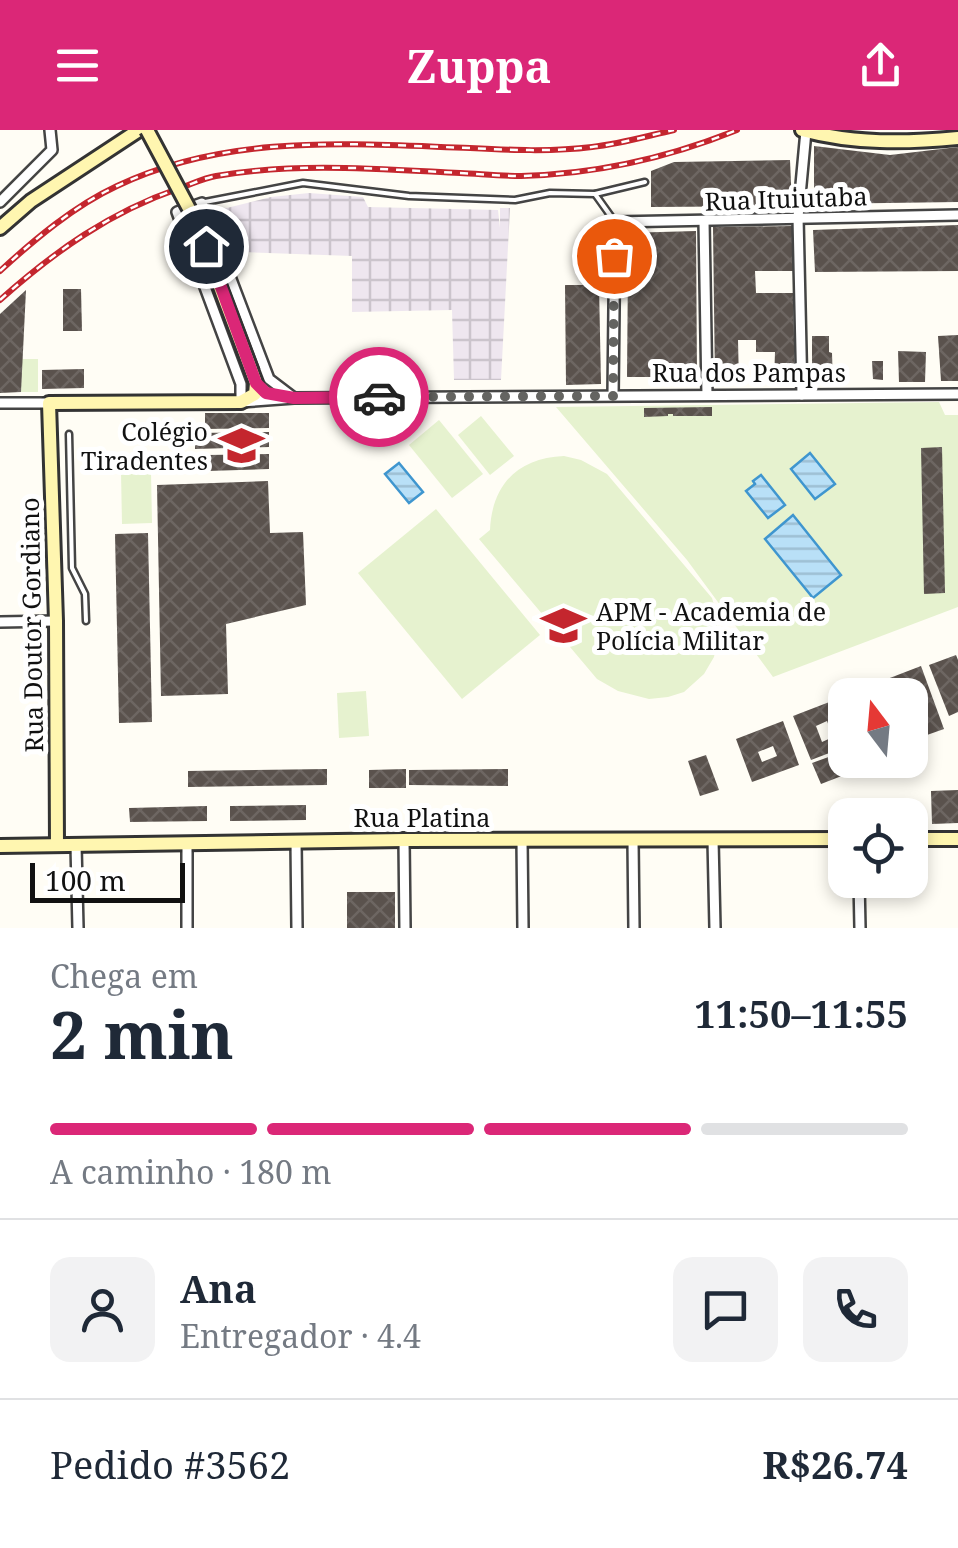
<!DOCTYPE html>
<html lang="pt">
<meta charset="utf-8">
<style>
:root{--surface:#fff;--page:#f2f2f3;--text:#1f2937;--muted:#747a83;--line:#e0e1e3;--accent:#db2777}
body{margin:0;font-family:"Noto Serif",serif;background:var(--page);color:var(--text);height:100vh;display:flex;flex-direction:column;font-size:38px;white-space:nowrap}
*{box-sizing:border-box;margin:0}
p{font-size:32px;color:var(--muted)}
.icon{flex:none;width:55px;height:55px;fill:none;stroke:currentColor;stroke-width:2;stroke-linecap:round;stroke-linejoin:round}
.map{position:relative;height:798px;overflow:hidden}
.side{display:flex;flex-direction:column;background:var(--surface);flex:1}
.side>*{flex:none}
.needle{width:65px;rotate:344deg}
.controls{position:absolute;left:828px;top:548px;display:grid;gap:20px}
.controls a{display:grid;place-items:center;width:100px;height:100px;border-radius:20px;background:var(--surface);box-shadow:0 5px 15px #0003;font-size:50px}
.scale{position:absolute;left:30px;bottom:25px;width:155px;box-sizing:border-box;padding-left:10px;border:5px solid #111;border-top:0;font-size:28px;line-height:35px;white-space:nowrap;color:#111;-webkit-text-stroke:8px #fff;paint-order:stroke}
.pin{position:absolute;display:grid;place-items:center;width:85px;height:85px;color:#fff;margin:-42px;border:5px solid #fff;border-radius:50%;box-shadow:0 2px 10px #0007}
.courier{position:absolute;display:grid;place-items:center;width:100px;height:100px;margin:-50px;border:8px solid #db2777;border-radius:50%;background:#fff;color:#222;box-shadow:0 2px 12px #0007}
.summary em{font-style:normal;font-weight:700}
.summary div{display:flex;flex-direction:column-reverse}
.summary{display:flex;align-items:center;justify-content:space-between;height:170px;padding:0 50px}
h1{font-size:65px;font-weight:700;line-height:75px}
.bar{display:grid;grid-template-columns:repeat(4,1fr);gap:15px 10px;align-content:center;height:120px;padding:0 50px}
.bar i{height:12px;border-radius:8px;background:var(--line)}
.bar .on{background:var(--accent)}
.bar p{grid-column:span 4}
.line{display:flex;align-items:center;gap:25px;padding:0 50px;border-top:2px solid var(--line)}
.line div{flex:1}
.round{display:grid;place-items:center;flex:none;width:105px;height:105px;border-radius:20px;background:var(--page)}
header{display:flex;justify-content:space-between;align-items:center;height:130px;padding:0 50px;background:var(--accent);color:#fff;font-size:45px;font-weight:700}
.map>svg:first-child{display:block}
.industrial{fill:url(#industrial-grid)}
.pitch{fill:#e6f2cf}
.water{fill:url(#water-rules);stroke:#3f96cf;stroke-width:2.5}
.building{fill:url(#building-cross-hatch);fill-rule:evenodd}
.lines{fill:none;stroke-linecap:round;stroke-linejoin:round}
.lane-casing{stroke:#444;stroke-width:9}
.street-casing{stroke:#444;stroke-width:14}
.secondary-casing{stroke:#333;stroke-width:18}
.lane{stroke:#fff;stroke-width:4}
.street{stroke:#fff;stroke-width:9}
.secondary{stroke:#fff6b0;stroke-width:12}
.rail-casing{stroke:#c4262e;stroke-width:6}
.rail{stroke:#fff;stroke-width:2.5;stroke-dasharray:8;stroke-linecap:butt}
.secondary-bridge-casing{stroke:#333;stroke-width:18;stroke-linecap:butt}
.secondary-bridge{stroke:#fff6b0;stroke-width:12}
.done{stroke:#646461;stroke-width:10;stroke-dasharray:0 18}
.route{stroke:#db2777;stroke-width:12}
.labels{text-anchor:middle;stroke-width:10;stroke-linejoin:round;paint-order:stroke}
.street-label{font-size:25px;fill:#111;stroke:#fff}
.poi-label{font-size:25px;fill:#111;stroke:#fff;text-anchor:end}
</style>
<header><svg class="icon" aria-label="menu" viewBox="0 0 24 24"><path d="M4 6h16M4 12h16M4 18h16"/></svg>Zuppa<svg class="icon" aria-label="share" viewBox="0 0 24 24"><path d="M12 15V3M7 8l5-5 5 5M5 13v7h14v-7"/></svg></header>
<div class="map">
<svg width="958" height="798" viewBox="0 0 958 798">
<defs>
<pattern id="industrial-grid" width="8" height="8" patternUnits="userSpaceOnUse" patternTransform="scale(2.5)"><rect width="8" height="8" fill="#eee6ef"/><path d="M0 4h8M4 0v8" fill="none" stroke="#cbc4cc"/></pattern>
<pattern id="water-rules" width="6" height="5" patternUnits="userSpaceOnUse" patternTransform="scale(2.5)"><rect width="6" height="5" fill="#b9e0f7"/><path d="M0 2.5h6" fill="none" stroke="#9ebfd3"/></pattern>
<pattern id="building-cross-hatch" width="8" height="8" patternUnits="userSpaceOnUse" patternTransform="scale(2.5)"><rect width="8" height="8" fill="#5a524d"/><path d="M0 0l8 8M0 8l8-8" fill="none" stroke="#6d6662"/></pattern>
</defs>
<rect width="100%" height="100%" fill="#fffdf5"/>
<path class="industrial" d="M309,63L363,67L368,77L498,80L500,98V78H510L501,250H454L452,180L352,182V126L241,122L223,79L271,67Z"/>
<g class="pitch">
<path d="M22,229H38V262H21Z"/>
<path d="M939,272L945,285H958V477L773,547L687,430L556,277Z"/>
<path d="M481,286L514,326L490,345L458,305Z"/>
<path d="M439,290L483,344L452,368L409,315Z"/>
<path d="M564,326L581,330L607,344L712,468L715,478L718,507L714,527L704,544L684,562L668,567L649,569L618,561L597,549L479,409L490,400C492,354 518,328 564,326Z"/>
<path d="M121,342H151L152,393L122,394Z"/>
<path d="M436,379L540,505L462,569L358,443Z"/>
<path d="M366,561L369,606L339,608L337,563Z"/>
</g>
<g class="water">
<path d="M810,323L835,354L815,369L791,339Z"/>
<path d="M399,333L423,362L409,373L385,344Z"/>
<path d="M761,345L785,375L768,388L746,361L755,354L753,351Z"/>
<path d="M793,385L841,445L813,468L765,409Z"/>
</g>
<g class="building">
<path d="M814,16L890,25L958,17V72L814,74Z"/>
<path d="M790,30L792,76L651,77V41L674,32Z"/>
<path d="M958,95V141L815,142L813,100Z"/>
<path d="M792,96L793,141H755L756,163H793L795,252H774L775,222H756V210H738L739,253H715L713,97Z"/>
<path d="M696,101L697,247H627L628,134L625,103Z"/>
<path d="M565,155H599L601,254L566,255Z"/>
<path d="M63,159H81L82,201H63Z"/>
<path d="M26,160L21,262L0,263V184Z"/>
<path d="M958,205V251H941L938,206Z"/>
<path d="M812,206H829V222L832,223L833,254H812Z"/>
<path d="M898,221L926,222L925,252H899Z"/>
<path d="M872,231H883V250L873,249Z"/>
<path d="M84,239V258L42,259V240Z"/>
<path d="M712,277V286H673V284H668V286L644,287V278Z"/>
<path d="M205,283H269V298L205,299Z"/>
<path d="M269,302V317L195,319V303Z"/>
<path d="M942,317L945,463L924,464L921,318Z"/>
<path d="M269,324V339L207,341V325Z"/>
<path d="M268,351L270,403L303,402L306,475L226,494L228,564L161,566L157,355Z"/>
<path d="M148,403L152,592L119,593L115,404Z"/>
<path d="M956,525L958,530V582L949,586L929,535Z"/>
<path d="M921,536L944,599L910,611V565H876L873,558L883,554L882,551Z"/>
<path d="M845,566V617L811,630L793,586ZM827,591L833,607L822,612L816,596Z"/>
<path d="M783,591L799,635L752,652L736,609ZM773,616L777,626L762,632L758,622Z"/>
<path d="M845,621V630H883L821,654L812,633Z"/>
<path d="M706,625L719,660L700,666L688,631Z"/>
<path d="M327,639V655L188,657V641Z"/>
<path d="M406,639V658H369V640Z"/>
<path d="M508,639V656L409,655V640Z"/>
<path d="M958,660V693L932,694L931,661Z"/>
<path d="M306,675V690L230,691V676Z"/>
<path d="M207,676V691L130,692L129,678Z"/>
<rect x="347" y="762" width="48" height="36"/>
</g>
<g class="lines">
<defs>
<g id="lane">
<path d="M595,64L615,92"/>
<path d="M205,72L303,53L409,66L515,70L550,63L595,64L645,52"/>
<path d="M69,304L72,438L85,464L86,491"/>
</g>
<g id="street">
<path d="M0,72L52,20L50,0"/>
<path d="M704,91L707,265"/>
<path d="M802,265L798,87L806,1"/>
<path d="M613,266L615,92L958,85"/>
<path d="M294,268L269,249L202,73L177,82L241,254V272L294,268L958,264"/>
<path d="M0,273H49"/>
<path d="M0,492L56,491"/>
<path d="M404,710L405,798"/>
<path d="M522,710L523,798"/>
<path d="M713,710L715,798"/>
<path d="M296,711L297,798"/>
<path d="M633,711L634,798"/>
<path d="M187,713V798"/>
<path d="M76,715L78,798"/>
<path d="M859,750L860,798"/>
</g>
<g id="secondary">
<path d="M802,0C854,14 906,13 958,8"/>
<path d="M0,98L31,71L139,0"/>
<path d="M910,709H958"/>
<path d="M57,715L56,491L49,273L241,272L255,264L256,253L252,242"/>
<path d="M0,716L404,710L845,709"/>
</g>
</defs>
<use href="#lane" class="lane-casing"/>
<use href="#street" class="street-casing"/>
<use href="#secondary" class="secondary-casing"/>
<use href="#lane" class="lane"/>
<use href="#street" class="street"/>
<use href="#secondary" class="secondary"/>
<defs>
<g id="rail">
<path d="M0,141C35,109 74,76 117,56C228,3 351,14 470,18C510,20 552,22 592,17C620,14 647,6 674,0"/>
<path d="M0,170C55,121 110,82 180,58C192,54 204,48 216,46C296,32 380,39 460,43C481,44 501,46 521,46C596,44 668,28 737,0"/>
</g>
</defs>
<use href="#rail" class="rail-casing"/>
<use href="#rail" class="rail"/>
<defs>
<path id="secondary-bridge" d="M147,0L194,88L252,242"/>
</defs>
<use href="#secondary-bridge" class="secondary-bridge-casing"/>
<use href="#secondary-bridge" class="secondary-bridge"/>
</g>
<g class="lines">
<path class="done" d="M379,267L613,266L614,126"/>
<path class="route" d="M206,116L256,253L266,263L294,268L379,267"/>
</g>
<defs>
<symbol id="school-bare" viewBox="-9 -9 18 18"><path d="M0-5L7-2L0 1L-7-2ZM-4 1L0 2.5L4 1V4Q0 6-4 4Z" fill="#c4262e" stroke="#fff" stroke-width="2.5" paint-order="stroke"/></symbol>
</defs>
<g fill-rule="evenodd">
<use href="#school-bare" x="210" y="284" width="63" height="63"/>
<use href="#school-bare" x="532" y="464" width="63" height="63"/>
</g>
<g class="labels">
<g class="street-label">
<text transform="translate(786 69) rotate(-2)" y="9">Rua Ituiutaba</text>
<text x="749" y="252">Rua dos Pampas</text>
<text transform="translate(32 495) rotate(-91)" y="9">Rua Doutor Gordiano</text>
<text x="422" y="697">Rua Platina</text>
</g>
<g class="poi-label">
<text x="208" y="311">Colégio<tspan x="208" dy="29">Tiradentes</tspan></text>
<text x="596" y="491" text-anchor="start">APM - Academia de<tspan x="596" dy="29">Polícia Militar</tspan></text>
</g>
</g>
</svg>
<div class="controls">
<a><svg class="needle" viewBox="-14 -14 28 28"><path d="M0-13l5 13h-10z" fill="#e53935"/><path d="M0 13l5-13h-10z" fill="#747a83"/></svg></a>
<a><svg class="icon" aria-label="locate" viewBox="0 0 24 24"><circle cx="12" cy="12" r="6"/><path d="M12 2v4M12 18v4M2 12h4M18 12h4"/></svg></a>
</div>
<div class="scale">100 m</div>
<div class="pin" style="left:614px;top:126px;background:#ea580c"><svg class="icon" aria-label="bag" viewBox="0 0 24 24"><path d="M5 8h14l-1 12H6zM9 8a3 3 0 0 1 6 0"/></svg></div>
<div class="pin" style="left:206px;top:116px;background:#1f2937"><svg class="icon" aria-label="home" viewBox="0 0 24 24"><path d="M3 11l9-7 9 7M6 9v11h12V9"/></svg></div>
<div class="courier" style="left:379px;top:267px"><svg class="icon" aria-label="car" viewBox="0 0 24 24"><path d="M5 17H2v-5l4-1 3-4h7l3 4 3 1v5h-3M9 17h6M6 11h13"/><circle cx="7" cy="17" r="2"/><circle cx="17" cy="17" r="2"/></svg></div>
</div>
<section class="side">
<div class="summary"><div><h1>2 min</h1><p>Chega em</p></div><em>11:50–11:55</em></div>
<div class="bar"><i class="on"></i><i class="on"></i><i class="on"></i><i></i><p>A caminho · 180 m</p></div>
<div class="line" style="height:180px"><a class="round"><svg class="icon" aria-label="person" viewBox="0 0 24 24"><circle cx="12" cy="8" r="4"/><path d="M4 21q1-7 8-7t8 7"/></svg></a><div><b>Ana</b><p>Entregador · 4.4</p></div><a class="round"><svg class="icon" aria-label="chat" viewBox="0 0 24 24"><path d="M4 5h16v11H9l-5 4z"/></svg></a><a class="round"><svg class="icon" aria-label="phone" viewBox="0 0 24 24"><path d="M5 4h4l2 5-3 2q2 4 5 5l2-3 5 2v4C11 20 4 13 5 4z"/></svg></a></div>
<div class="line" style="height:130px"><div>Pedido #3562</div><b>R$26.74</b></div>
</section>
